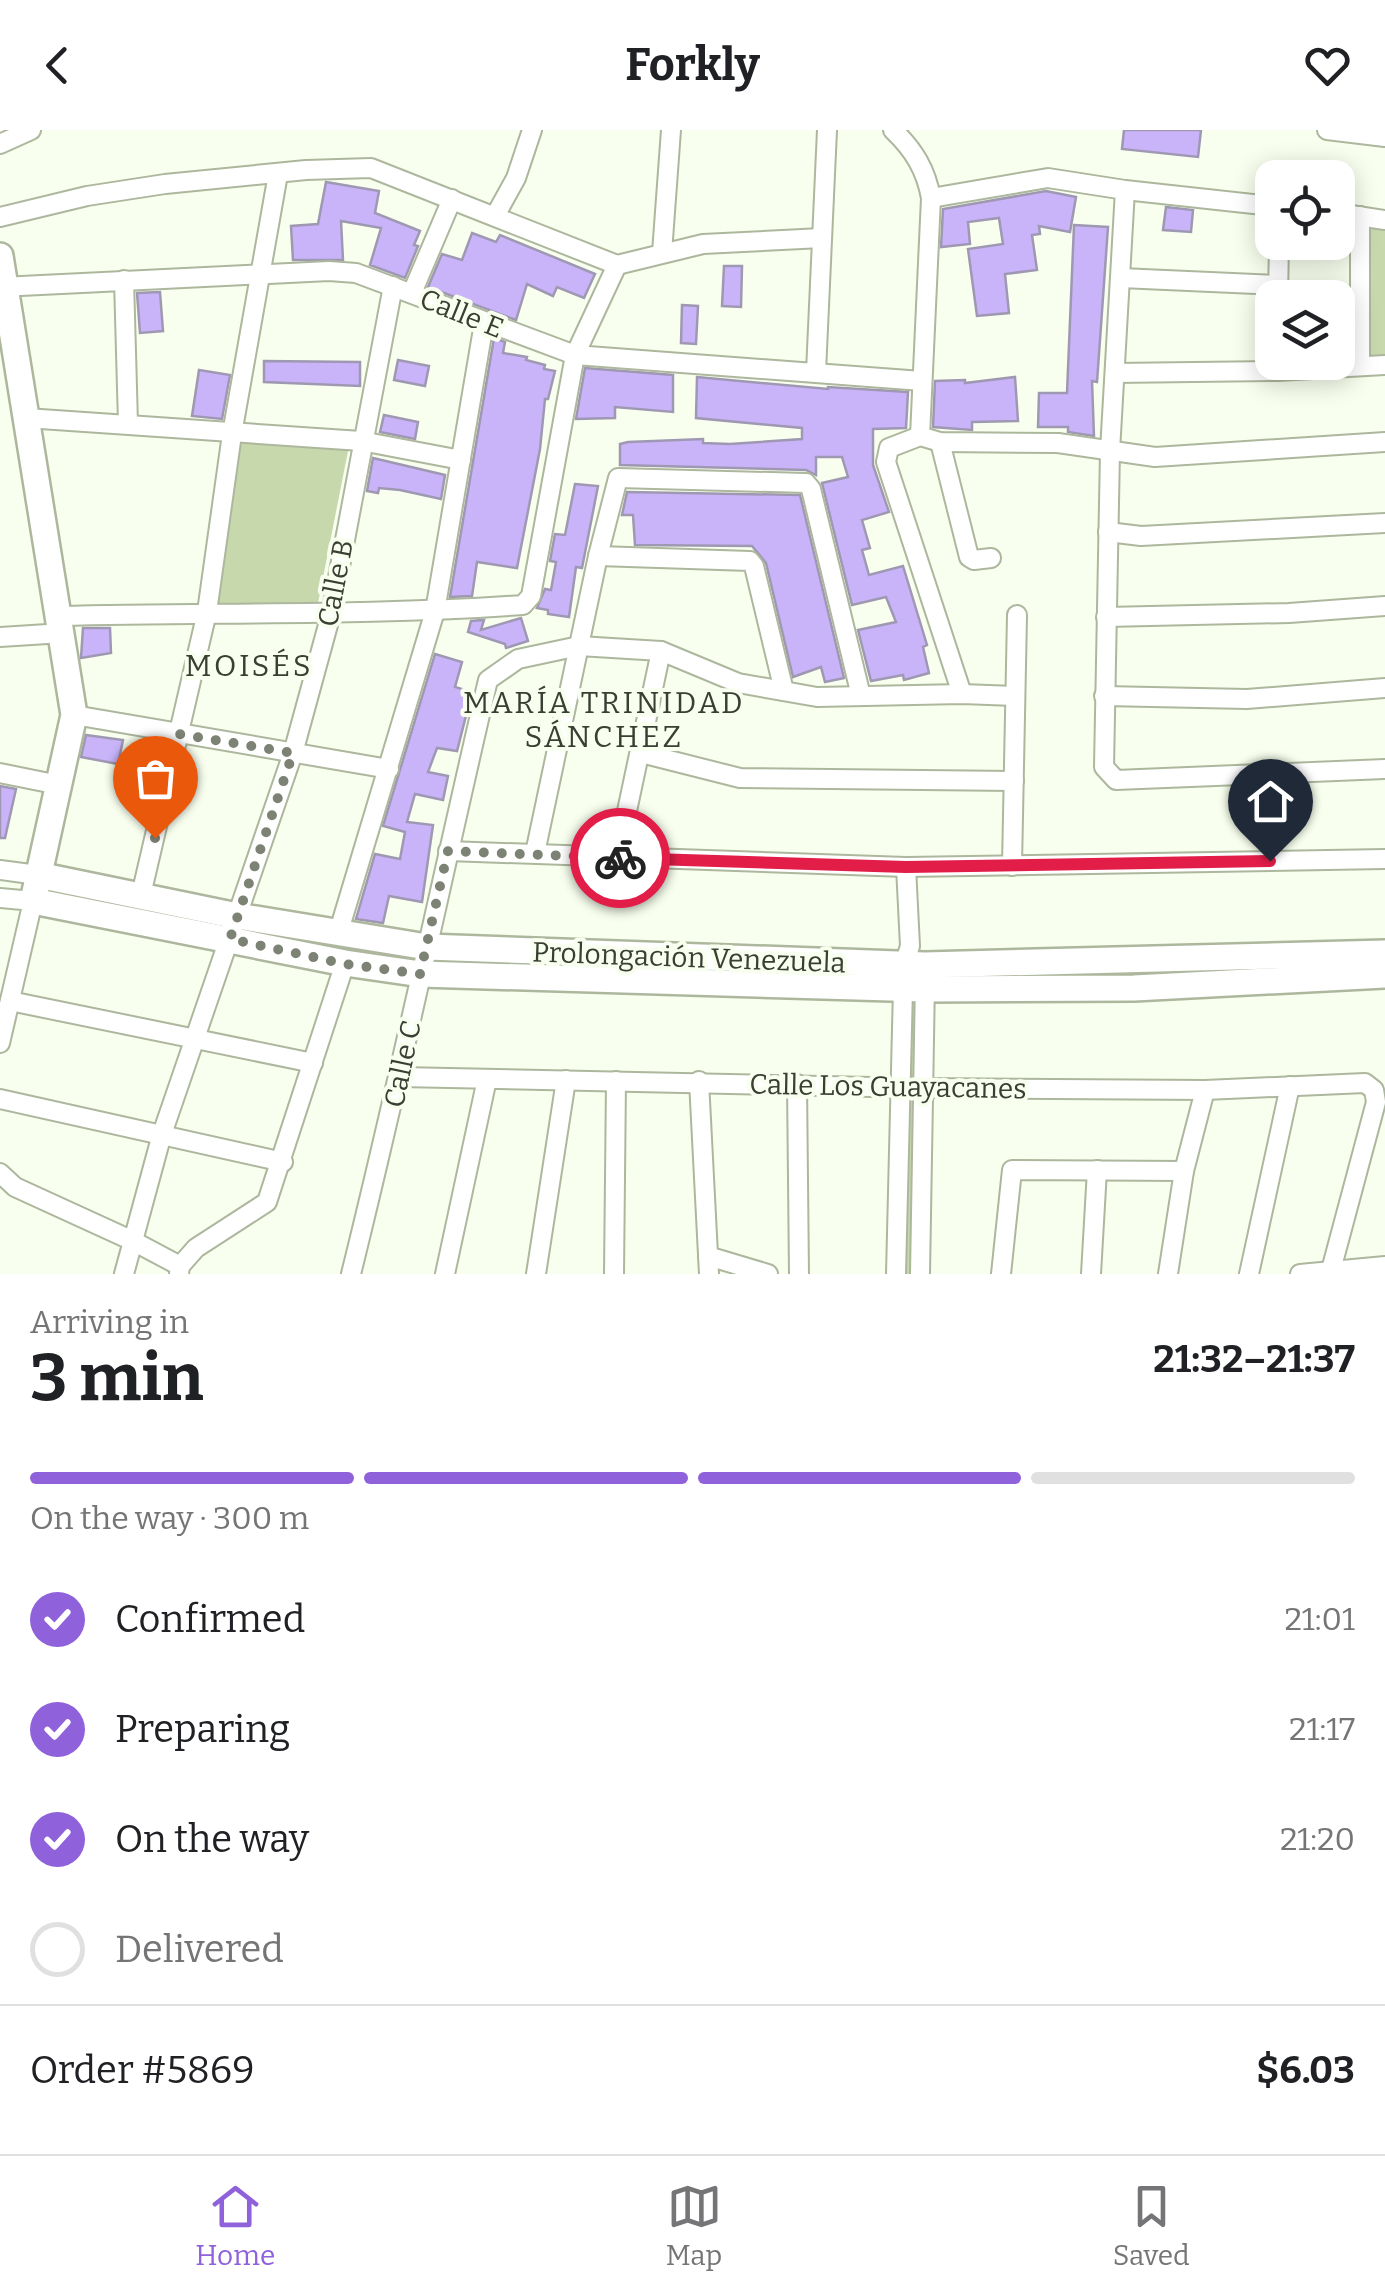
<!DOCTYPE html>
<meta charset="utf-8">
<style>
:root{--surface:#fff;--page:#f6f6f6;--text:#202124;--muted:#757577;--line:#e0e0e0;--accent:#8f61db}
body{margin:0;font-family:Bitter,serif;background:var(--page);color:var(--text);height:100vh;display:flex;flex-direction:column;font-size:38px;white-space:nowrap}
*{box-sizing:border-box;margin:0}
p{font-size:32px;color:var(--muted)}
.icon{flex:none;width:55px;height:55px;fill:none;stroke:currentColor;stroke-width:2;stroke-linecap:round;stroke-linejoin:round}
.map{position:relative;height:1144px;overflow:hidden}
.details{display:flex;flex-direction:column;background:var(--surface);flex:1}
.details>*{flex:none}
.fabs{position:absolute;left:1255px;top:30px;display:grid;gap:20px}
.fabs a{display:grid;place-items:center;width:100px;height:100px;border-radius:20px;background:var(--surface);box-shadow:0 5px 25px #0003;font-size:50px}
.pin{position:absolute;display:grid;place-items:center;width:85px;height:85px;color:#fff;margin:-102px -42px;border-radius:50% 50% 50% 0;rotate:-45deg;box-shadow:0 0 10px #0007}
.pin .icon{rotate:45deg}
.courier{position:absolute;display:grid;place-items:center;width:100px;height:100px;margin:-50px;border:8px solid #e11d48;border-radius:50%;background:#fff;color:#222;box-shadow:0 2px 12px #0007}
.headline em{font-style:normal;font-weight:700}
.headline div{display:flex;flex-direction:column-reverse}
.headline{display:flex;align-items:center;justify-content:space-between;height:170px;padding:0 30px}
h1{font-size:65px;font-weight:700;line-height:75px}
.bar{display:grid;grid-template-columns:repeat(4,1fr);gap:15px 10px;align-content:center;height:120px;padding:0 30px}
.bar i{height:12px;border-radius:8px;background:var(--line)}
.bar .selected{background:var(--accent)}
.bar p{grid-column:span 4}
.line{display:flex;align-items:center;gap:25px;padding:0 30px;border-top:2px solid var(--line)}
.line div{flex:1}
ol{padding:0 30px;list-style:none}
li{display:flex;align-items:center;gap:30px;height:110px}
li p{margin-inline-start:auto}
li .icon{padding:10px;border-radius:50%;background:var(--accent);color:#fff;stroke-width:4}
li:last-child{color:var(--muted)}
li i{width:55px;height:55px;border:5px solid var(--line);border-radius:50%}
header{display:flex;justify-content:space-between;align-items:center;height:130px;padding:0 30px;background:var(--surface);font-size:45px;font-weight:700}
.dock{display:flex;justify-content:space-around;align-items:center;height:140px;border-top:2px solid var(--line);background:var(--surface);font-size:28px;color:var(--muted)}
.dock a{display:grid;justify-items:center;gap:5px}
.dock .selected{color:var(--accent)}
.map>svg:first-child{display:block}
.green{fill:#c7d8ad}
.building{fill:#c9b4fa;stroke:#9f98b2;stroke-width:2.5}
.lines{fill:none;stroke-linecap:round;stroke-linejoin:round}
.street-casing{stroke:#adb79d;stroke-width:22}
.secondary-casing{stroke:#adb79d;stroke-width:30}
.street{stroke:#fff;stroke-width:18}
.secondary{stroke:#fff;stroke-width:25}
.done{stroke:#7c8274;stroke-width:10;stroke-dasharray:0 18}
.route{stroke:#e11d48;stroke-width:12}
.labels{text-anchor:middle;stroke-width:8;stroke-linejoin:round;paint-order:stroke}
.street-label{font-size:28px;fill:#3a3e33;stroke:#f8ffee}
.neighbourhood-label{font-size:30px;letter-spacing:2.5px;fill:#3a3e33;stroke:#f8ffee}
</style>
<header><svg class="icon" aria-label="back" viewBox="0 0 24 24"><path d="M15 5l-7 7 7 7"/></svg>Forkly<svg class="icon" aria-label="heart" viewBox="0 0 24 24"><path d="M12 20l-8-8c-3-5 5-10 8-4 3-6 11-1 8 4z"/></svg></header>
<div class="map">
<svg width="1385" height="1144" viewBox="0 0 1385 1144">
<rect width="100%" height="100%" fill="#f8ffee"/>
<g class="green">
<path d="M1364,91L1385,94V230L1363,232Z"/>
<path d="M229,307L350,311L317,478L198,476Z"/>
<path d="M898,870L915,872L916,1144H898Z"/>
</g>
<g class="building">
<path d="M1124,0H1201L1198,27L1122,19Z"/>
<path d="M326,52L379,61L375,83L420,101L414,115L418,116L405,148L370,135L381,98L341,91L343,130H293L291,96L318,94Z"/>
<path d="M1046,61L1076,67L1070,102L1039,96L1040,104L1032,105L1037,140L1005,144L1009,183L977,186L968,119L1003,114L999,88L968,92L970,114L941,117L943,79Z"/>
<path d="M1166,77L1193,80L1191,102L1163,100Z"/>
<path d="M1074,95L1108,97L1097,252L1092,251L1094,306L1068,302V297H1038L1039,263H1067Z"/>
<path d="M472,103L496,112L500,105L595,144L584,168L557,157L553,166L527,154L516,190L428,157L442,124L462,130Z"/>
<path d="M724,136H742L741,177L722,176Z"/>
<path d="M160,162L163,201L140,203L137,163Z"/>
<path d="M682,175L698,176L696,214L681,213Z"/>
<path d="M494,208L505,212L503,223L527,227L526,230L545,235L544,239L555,241L548,269H545L540,319L517,438L477,432L472,466L450,467Z"/>
<path d="M398,230L429,236L425,256L394,250Z"/>
<path d="M264,231L360,232V256L264,252Z"/>
<path d="M585,238L673,245V282L615,277V288L576,289Z"/>
<path d="M199,240L230,245L222,289L192,286Z"/>
<path d="M697,247L828,259V257L908,262L906,298L873,299V335L889,382L862,390L870,418L862,420L869,445L903,436L927,515L923,517L929,543L904,550L903,545L871,551L858,500L896,492L886,467L852,475L822,353L848,347L842,327H816V345L806,340L620,335V314L628,312L703,309V313L730,314L802,309V298L696,288Z"/>
<path d="M1015,247L1018,291L972,292V300L933,297L935,251L965,250V253Z"/>
<path d="M384,285L418,292L415,309L380,302Z"/>
<path d="M373,328L445,345L441,369L400,360L379,358L378,363L367,361Z"/>
<path d="M575,354L598,356L582,438L576,437L569,487L548,484V480L537,478L545,459L551,460L556,432L550,431L555,404L565,405Z"/>
<path d="M627,362L800,365L844,548L825,552L821,537L793,547L766,433L752,416L635,415L633,385H622Z"/>
<path d="M521,488L528,511L506,518L505,514L468,502L471,491L484,490L481,500Z"/>
<path d="M83,498H110L111,523L81,528Z"/>
<path d="M435,524L462,532L455,557L472,562L457,621L437,618L428,642L448,646L443,670L415,664L407,692L433,695L422,772L389,766L383,793L356,789L375,724L400,729L405,702L383,696Z"/>
<path d="M86,605L123,610L118,634L81,627Z"/>
<path d="M0,656L16,659L5,708H0Z"/>
</g>
<g class="lines">
<defs>
<g id="street">
<path d="M893,0C914,20 926,40 931,68L920,306"/>
<path d="M1327,0L1385,7"/>
<path d="M0,14L31,0"/>
<path d="M1125,60L1110,321L1104,637L1116,650L1385,639"/>
<path d="M931,68L1048,48L1125,60L1272,76"/>
<path d="M1338,83L1385,90"/>
<path d="M495,86L516,48L532,0"/>
<path d="M1360,86V236"/>
<path d="M0,87L87,66L165,54L306,40L371,38L617,135L703,114L822,108"/>
<path d="M662,123L671,0"/>
<path d="M1121,148L1278,155"/>
<path d="M124,150L128,294"/>
<path d="M0,157L329,141L356,143L575,225L922,251"/>
<path d="M412,163L452,69"/>
<path d="M1278,168L1279,112"/>
<path d="M816,242L827,0"/>
<path d="M1115,243L1278,241L1385,235"/>
<path d="M26,288L361,311L461,330"/>
<path d="M920,306L940,312L1058,313L1155,327L1385,312"/>
<path d="M920,306L889,318L886,332L962,564"/>
<path d="M940,312L969,427L974,430L991,428"/>
<path d="M1108,402L1141,406L1385,393"/>
<path d="M598,426L750,431L754,436L784,561"/>
<path d="M60,486C214,482 369,486 523,475L531,466L575,225L617,135"/>
<path d="M1106,487L1289,483L1385,476"/>
<path d="M0,507L63,503"/>
<path d="M1104,566L1247,569L1385,558"/>
<path d="M74,585L389,639"/>
<path d="M641,623L740,648L1014,651"/>
<path d="M0,643L59,655"/>
<path d="M448,721L906,737L1385,729"/>
<path d="M535,723L598,426L618,348L806,353L811,359L861,566"/>
<path d="M617,728L661,521"/>
<path d="M1012,736L1017,485"/>
<path d="M0,740L38,745"/>
<path d="M141,765L207,482L232,304L278,44"/>
<path d="M0,768L33,771L0,913"/>
<path d="M338,804L435,481L484,193"/>
<path d="M10,871L313,933"/>
<path d="M400,947L922,958L1205,960L1365,953L1374,960L1376,972L1331,1140"/>
<path d="M699,951L709,1144"/>
<path d="M797,954L799,1144"/>
<path d="M0,969L283,1032"/>
<path d="M0,1043L15,1057L133,1111L180,1136"/>
<path d="M708,1126L768,1144"/>
<path d="M124,1144L162,1004L293,623L331,484L393,156"/>
<path d="M179,1144L180,1136L196,1118L267,1072L345,833"/>
<path d="M351,1144C400,947 442,748 488,550L518,529L579,516L661,521L738,553L817,567L962,564L1015,566"/>
<path d="M445,1144L487,949"/>
<path d="M536,1144L566,950"/>
<path d="M614,1144L616,951"/>
<path d="M896,1144L903,858L904,835L910,816L906,737"/>
<path d="M920,1144L925,850"/>
<path d="M1001,1144L1012,1040L1184,1041"/>
<path d="M1091,1144L1097,1040"/>
<path d="M1168,1144L1184,1041L1205,960"/>
<path d="M1249,1144L1290,956"/>
<path d="M1300,1144L1385,1136"/>
</g>
<g id="secondary">
<path d="M0,126L74,585L33,771L345,833L421,844L925,859L1134,858L1385,845"/>
<path d="M38,745L237,786L427,817L925,835L1385,823"/>
</g>
</defs>
<use href="#street" class="street-casing"/>
<use href="#secondary" class="secondary-casing"/>
<use href="#street" class="street"/>
<use href="#secondary" class="secondary"/>
</g>
<g class="lines">
<path class="done" d="M155,708L179,604L293,623L230,809L345,834L420,844L448,721L620,728"/>
<path class="route" d="M620,728L906,737L1270,731"/>
</g>
<g class="labels">
<g class="street-label">
<text transform="translate(462 183) rotate(22)" y="10">Calle E</text>
<text transform="translate(335 453) rotate(-79)" y="10">Calle B</text>
<text transform="translate(689 827) rotate(2)" y="10">Prolongación Venezuela</text>
<text transform="translate(402 934) rotate(-78)" y="10">Calle C</text>
<text transform="translate(888 956) rotate(1)" y="10">Calle Los Guayacanes</text>
</g>
<g class="neighbourhood-label">
<text x="249" y="546">MOISÉS</text>
<text x="604" y="583">MARÍA TRINIDAD<tspan x="604" dy="34">SÁNCHEZ</tspan></text>
</g>
</g>
</svg>
<div class="fabs">
<a><svg class="icon" aria-label="locate" viewBox="0 0 24 24"><circle cx="12" cy="12" r="6"/><path d="M12 2v4M12 18v4M2 12h4M18 12h4"/></svg></a>
<a><svg class="icon" aria-label="layers" viewBox="0 0 24 24"><path d="M12 4l9 5-9 5-9-5zM3 14l9 5 9-5"/></svg></a>
</div>
<div class="pin" style="left:155px;top:708px;background:#ea580c"><svg class="icon" aria-label="bag" viewBox="0 0 24 24"><path d="M5 8h14l-1 12H6zM9 8a3 3 0 0 1 6 0"/></svg></div>
<div class="pin" style="left:1270px;top:731px;background:#1f2937"><svg class="icon" aria-label="home" viewBox="0 0 24 24"><path d="M3 11l9-7 9 7M6 9v11h12V9"/></svg></div>
<div class="courier" style="left:620px;top:728px"><svg class="icon" aria-label="bike" viewBox="0 0 24 24"><circle cx="6" cy="16" r="4"/><circle cx="18" cy="16" r="4"/><path d="M6 16l4-8h5l3 8M10 8l3 8H6M13 5h3"/></svg></div>
</div>
<section class="details">
<div class="headline"><div><h1>3 min</h1><p>Arriving in</p></div><em>21:32–21:37</em></div>
<div class="bar"><i class="selected"></i><i class="selected"></i><i class="selected"></i><i></i><p>On the way · 300 m</p></div>
<ol>
<li><svg class="icon" aria-label="check" viewBox="0 0 24 24"><path d="M5 12l5 5 9-10"/></svg>Confirmed<p>21:01</p></li>
<li><svg class="icon" aria-label="check" viewBox="0 0 24 24"><path d="M5 12l5 5 9-10"/></svg>Preparing<p>21:17</p></li>
<li><svg class="icon" aria-label="check" viewBox="0 0 24 24"><path d="M5 12l5 5 9-10"/></svg>On the way<p>21:20</p></li>
<li><i></i>Delivered</li>
</ol>
<div class="line" style="height:130px"><div>Order #5869</div><b>$6.03</b></div>
</section>
<nav class="dock">
<a class="selected"><svg class="icon" aria-label="home" viewBox="0 0 24 24"><path d="M3 11l9-7 9 7M6 9v11h12V9"/></svg>Home</a>
<a><svg class="icon" aria-label="map" viewBox="0 0 24 24"><path d="M3 6l6-2 6 2 6-2v14l-6 2-6-2-6 2zM9 4v14M15 6v14"/></svg>Map</a>
<a><svg class="icon" aria-label="saved" viewBox="0 0 24 24"><path d="M7 4h10v16l-5-4-5 4z"/></svg>Saved</a>
</nav>
